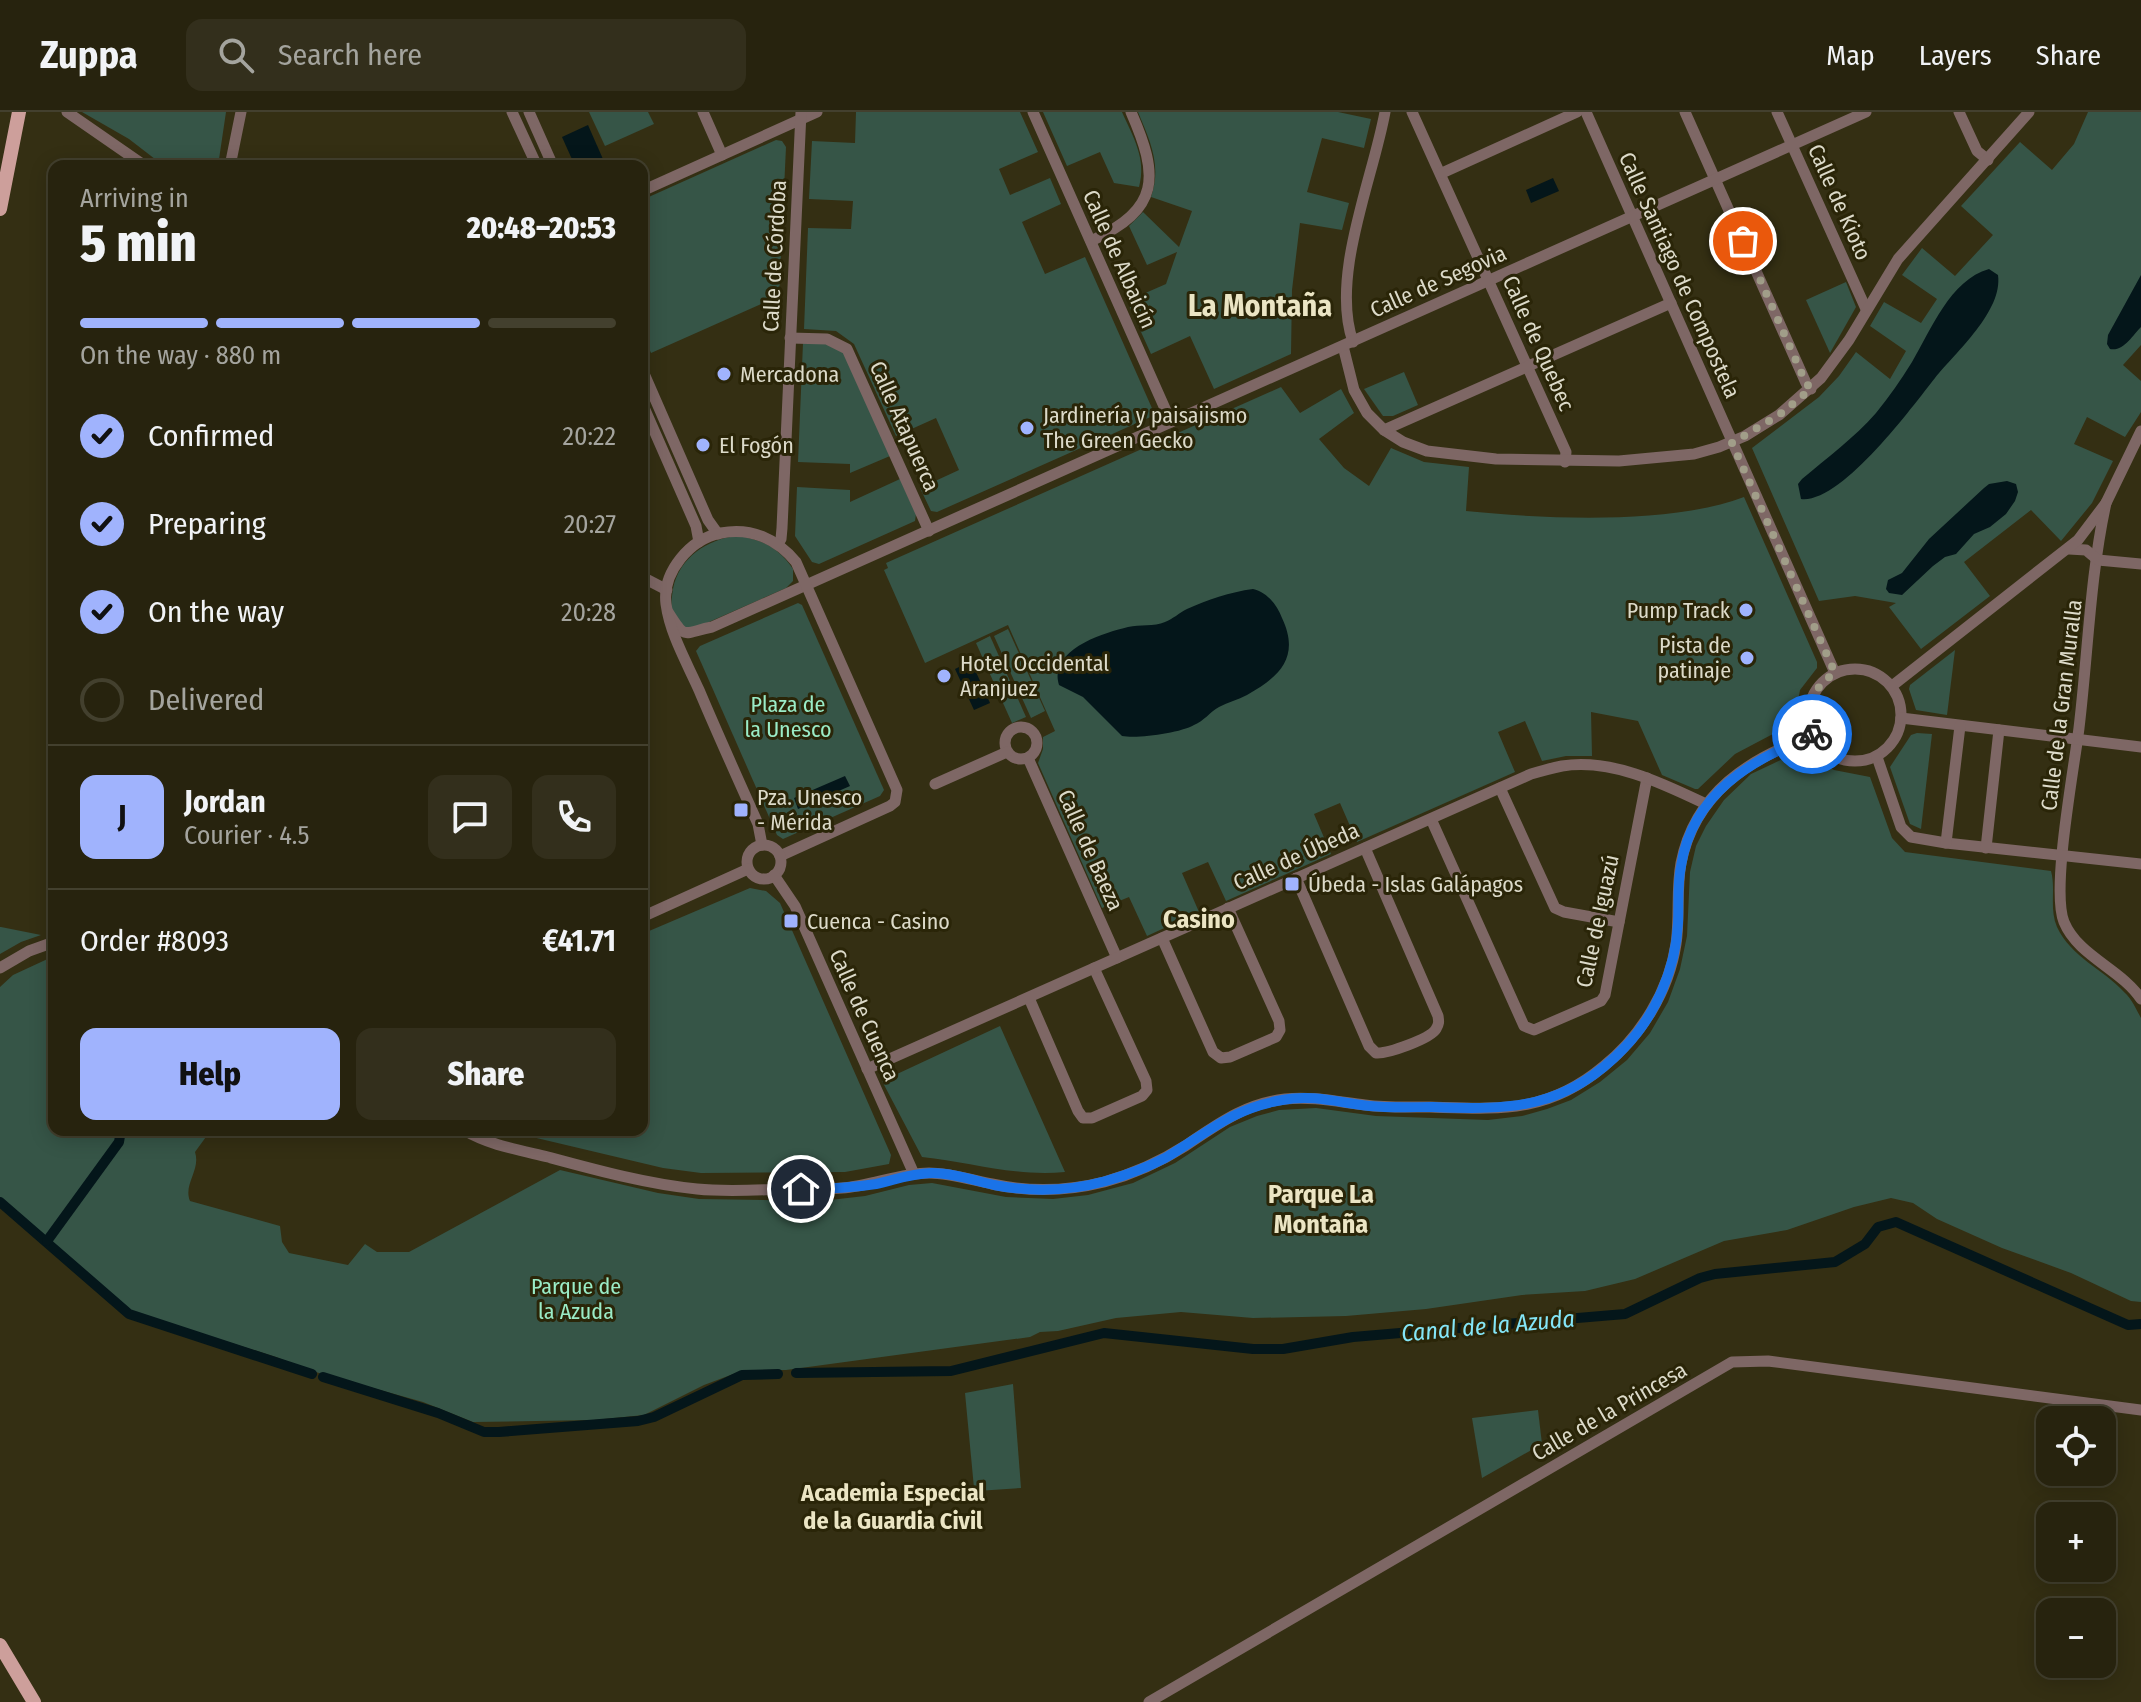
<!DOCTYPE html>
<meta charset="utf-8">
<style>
:root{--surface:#27230e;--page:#332f1c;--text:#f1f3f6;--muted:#a4a49e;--line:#43402e;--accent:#a0b3fd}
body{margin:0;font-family:"Fira Sans Condensed",sans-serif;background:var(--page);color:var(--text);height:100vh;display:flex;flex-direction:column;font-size:30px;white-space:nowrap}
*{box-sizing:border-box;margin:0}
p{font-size:26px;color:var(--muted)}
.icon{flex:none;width:44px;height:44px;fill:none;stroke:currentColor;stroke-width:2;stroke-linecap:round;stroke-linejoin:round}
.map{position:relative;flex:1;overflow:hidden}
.details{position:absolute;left:48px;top:48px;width:600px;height:976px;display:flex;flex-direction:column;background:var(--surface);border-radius:16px;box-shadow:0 4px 20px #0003,0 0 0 2px var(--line)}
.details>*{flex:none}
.buttons{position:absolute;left:2036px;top:1294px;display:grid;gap:16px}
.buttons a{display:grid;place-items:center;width:80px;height:80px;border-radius:16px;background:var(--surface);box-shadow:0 4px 20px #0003,0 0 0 2px var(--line);font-size:40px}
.pin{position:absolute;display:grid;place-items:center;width:68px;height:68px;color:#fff;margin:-34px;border:4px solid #fff;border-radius:50%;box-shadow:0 2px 8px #0007}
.courier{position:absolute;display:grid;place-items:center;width:80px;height:80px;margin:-40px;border:6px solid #1a73e8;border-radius:50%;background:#fff;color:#222;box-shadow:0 2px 10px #0007}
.head em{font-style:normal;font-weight:800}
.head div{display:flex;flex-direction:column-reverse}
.head{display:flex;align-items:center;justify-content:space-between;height:136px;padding:0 32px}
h1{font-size:52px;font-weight:800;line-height:60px}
.bar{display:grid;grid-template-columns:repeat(4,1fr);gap:12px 8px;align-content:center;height:96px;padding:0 32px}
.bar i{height:10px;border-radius:6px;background:var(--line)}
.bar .active{background:var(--accent)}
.bar p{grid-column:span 4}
.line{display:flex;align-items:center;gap:20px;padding:0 32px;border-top:2px solid var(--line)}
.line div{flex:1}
.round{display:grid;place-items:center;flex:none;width:84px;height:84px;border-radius:16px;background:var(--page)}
ol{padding:0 32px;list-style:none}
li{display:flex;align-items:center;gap:24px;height:88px}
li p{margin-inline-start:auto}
li .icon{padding:8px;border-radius:50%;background:var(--accent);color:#111;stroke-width:4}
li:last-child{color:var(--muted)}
li i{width:44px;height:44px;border:4px solid var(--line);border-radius:50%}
.primary-button{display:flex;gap:16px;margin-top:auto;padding:16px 32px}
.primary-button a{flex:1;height:92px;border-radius:16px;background:var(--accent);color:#111;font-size:32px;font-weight:800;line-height:92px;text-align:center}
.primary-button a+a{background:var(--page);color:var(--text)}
header{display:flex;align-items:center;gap:48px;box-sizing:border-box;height:112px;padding:0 40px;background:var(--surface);border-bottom:2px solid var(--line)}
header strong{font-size:38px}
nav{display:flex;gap:44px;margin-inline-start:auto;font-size:28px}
.search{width:560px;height:72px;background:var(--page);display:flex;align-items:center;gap:20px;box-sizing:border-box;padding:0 28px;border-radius:16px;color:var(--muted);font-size:30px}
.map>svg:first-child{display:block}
.green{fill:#365547}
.water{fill:#04161a}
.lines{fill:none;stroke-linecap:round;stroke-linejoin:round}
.canal{stroke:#04161a;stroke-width:10}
.minor{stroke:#7e6765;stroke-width:11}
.major{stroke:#cd9f9b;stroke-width:14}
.done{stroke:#a19e89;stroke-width:8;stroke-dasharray:0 14.4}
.route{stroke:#1a73e8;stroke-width:10}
.poi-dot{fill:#a0b3fd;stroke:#2a2508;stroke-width:3}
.labels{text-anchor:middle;stroke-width:6;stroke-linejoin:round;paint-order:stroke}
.street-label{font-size:22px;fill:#dcdac9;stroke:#2a2508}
.poi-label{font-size:22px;fill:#dcdac9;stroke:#2a2508;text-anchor:start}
.park-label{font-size:22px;fill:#9aecc7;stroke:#2a2508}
.water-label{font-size:24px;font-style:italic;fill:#84e6f8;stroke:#2a2508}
.neighbourhood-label{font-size:24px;font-weight:bold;fill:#ebe5c4;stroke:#2a2508}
.quarter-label{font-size:26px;font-weight:bold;fill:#ebe5c4;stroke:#2a2508}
.district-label{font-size:30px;font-weight:bold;fill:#ebe5c4;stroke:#2a2508}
</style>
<header>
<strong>Zuppa</strong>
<div class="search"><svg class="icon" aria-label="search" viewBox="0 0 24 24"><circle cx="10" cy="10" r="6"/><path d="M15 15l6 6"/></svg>Search here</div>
<nav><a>Map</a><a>Layers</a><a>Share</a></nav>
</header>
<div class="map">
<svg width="2141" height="1590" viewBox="0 0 2141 1590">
<rect width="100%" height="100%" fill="#342f13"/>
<g class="green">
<path d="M82,0H226L218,54H164L129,27Z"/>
<path d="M589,0H648L654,12L605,34Z"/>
<path d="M856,0H1020L1038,40L999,57L1010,83L1050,66L1061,92L1022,110L1045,162L1085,145L1155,303L937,400L931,399L920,376L959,358L936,306L896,324L854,232L836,219L804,217L808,116L851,117L853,89L809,87L812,29L855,31Z"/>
<path d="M1043,0H1122C1133,25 1147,47 1139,75L1114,71L1100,40L1067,54Z"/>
<path d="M1138,0H1338L1371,7L1364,36L1322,26L1307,80L1349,91L1342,118L1300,111L1292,178L1291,242L1214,277L1190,224L1151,242L1127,189L1166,172L1177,140L1147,153L1129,114L1143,100L1179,135L1192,99L1151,85C1162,53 1150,29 1138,0Z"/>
<path d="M2088,0H2141V233L2123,253L2141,269V300L2125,325L2087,305L2074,332L2113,349L2092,391L2061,429L2031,398L1964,450L1990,484L1921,537L1889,495L1896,491L1855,484L1819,489L1752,336L1819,285L1839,264L1856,240L1890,267L1906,239L1870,214L1884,190L1921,211L1937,187L1902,163L1922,136L1955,164L1993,123L1961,94L2020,30L2052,58L2074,32Z"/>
<path d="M776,28L782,29L786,35L779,184L651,241L642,220V88Z"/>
<path d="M1846,170L1856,195L1830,241L1806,188Z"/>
<path d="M803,231L827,232L843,240L890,344L850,361V352L798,350Z"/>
<path d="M1404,260L1418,293L1393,304H1383L1364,277Z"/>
<path d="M1281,275L1300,301L1341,277L1354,301L1319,327L1344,356L1369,374L1391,336L1424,350L1469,355L1466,399C1545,407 1670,413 1744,385L1817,550V556L1800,578L1794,611L1735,642L1698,677H1695L1662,663L1638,609L1591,600L1592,644H1566L1542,649L1525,609L1498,620L1515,660L1357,730L1340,691L1314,702L1331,742L1226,789L1208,750L1182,761L1199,800L1147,824L1129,785L1102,796L1038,651L1043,637V625L1055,619L1008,513L925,551L884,458L888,456L886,451Z"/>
<path d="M900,367L916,402L915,409L819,452L812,450L795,424L797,375L850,378V390Z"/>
<path d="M737,424C762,427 779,436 793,457V469L786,476L693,517H685C682,513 676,507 673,502C670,495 672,484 673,477C679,446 707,427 737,424Z"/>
<path d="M798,491L802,493L884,678L880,684L783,727L777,723L696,539L700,534Z"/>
<path d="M1008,517L1045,599L1031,606L994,524Z"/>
<path d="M990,524L1026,605L1012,611L976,531Z"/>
<path d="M1955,538L1947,603L1916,598L1909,577L1910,573Z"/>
<path d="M1917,621L1932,622L1921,717L1910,712L1890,655L1911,623Z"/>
<path d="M1802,638L1834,658L1870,665L1892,726L1905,740L2051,759C2056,777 2049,796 2057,815C2071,845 2103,857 2124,880C2132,887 2136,897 2141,906V1190L2131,1189L2071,1161L2002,1136L1937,1107L1913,1091L1891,1086L1854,1095L1787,1118L1724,1129L1635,1167L1585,1179L1522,1183L1426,1197L1346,1204L1253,1206L1181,1200L1116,1206L1058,1219L1040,1220L1030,1225L786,1258H744L704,1273L644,1303L594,1308L473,1310L423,1290L312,1259L276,1245L129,1199L0,1085V875L13,863L54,844V1018H211L195,1040C201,1058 183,1072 190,1089L280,1114L282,1130L289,1141L348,1153L365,1132L377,1140H409L560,1058L658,1081L699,1087L821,1089L865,1084L909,1073L932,1071L1006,1085L1053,1087L1088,1083L1133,1071L1175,1051L1230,1015L1257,1004L1279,998L1316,996L1376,1004L1488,1008L1522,1004L1547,997L1571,988L1600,970L1627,948L1650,921L1668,890L1680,857L1687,824L1690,760L1696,734L1706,714L1724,688L1751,662Z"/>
<path d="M750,776L766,779L780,791L891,1043L889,1052L845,1060L701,1061L663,1056L503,1018H642V822Z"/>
<path d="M0,815H1L41,823L21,830L0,842Z"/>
<path d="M1000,914L1065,1060C1016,1065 970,1050 922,1045L882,969Z"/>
<path d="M1013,1272L1021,1376L977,1379L974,1376L965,1281Z"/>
<path d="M1538,1298L1542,1332L1482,1366L1472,1306Z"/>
</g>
<g class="water">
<path d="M588,13L606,54H575L562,25Z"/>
<path d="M1553,66L1559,79L1531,91L1526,78Z"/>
<path d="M1989,157L1998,163C2003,199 1956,240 1935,266C1912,295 1841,392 1801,387L1798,372L1802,367C1827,346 1854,326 1876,301C1889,285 1901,268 1912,250C1931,218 1950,168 1989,157Z"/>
<path d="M2141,163V215C2133,223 2123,240 2110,237L2107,232L2108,223Z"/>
<path d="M2007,369L2016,372L2018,380L2015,389L2006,402L1990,415L1974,422L1956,442L1945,445L1933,454L1902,483L1889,481L1886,477L1888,468L1902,461L1929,427L1984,376L1989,372Z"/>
<path d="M1253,477C1267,480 1277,493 1282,506C1300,544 1281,564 1247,583C1238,588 1228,590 1219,595C1210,600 1204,609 1194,613C1180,621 1138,627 1122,624L1083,585L1059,573C1048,538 1103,521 1128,515C1140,512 1154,515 1165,510C1173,507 1179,501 1187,497C1207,488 1230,480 1253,477Z"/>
<path d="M971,549L990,591L974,598L955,557Z"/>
<path d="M845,664L850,674L798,697L794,686Z"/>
</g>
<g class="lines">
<g class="canal">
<path d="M0,1090L129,1202L312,1262"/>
<path d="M47,1129L119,1030L121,1018"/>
<path d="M796,1261L951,1259L1104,1221L1253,1237H1283L1353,1225L1625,1202L1700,1166L1715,1162L1835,1150L1865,1132L1878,1115L1896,1110L2128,1213L2141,1212"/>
<path d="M323,1265L438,1301L484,1320H499L638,1309L654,1305L742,1263L778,1262"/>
</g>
<g class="minor">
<path d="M67,0L145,54"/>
<path d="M512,0L537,54"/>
<path d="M529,0L553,54"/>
<path d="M703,0L722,43"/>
<path d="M1033,0L1171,310"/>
<path d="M1412,0L1566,340L1565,350"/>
<path d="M1586,0L1835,561"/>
<path d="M1685,0L1806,271L1811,277"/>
<path d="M1777,0L1866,197"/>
<path d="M1959,0L1977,39L1988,48"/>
<path d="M230,54L241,0"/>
<path d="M1442,61L1577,0"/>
<path d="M642,79L817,0"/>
<path d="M1091,129C1161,97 1159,64 1131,0"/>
<path d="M790,226L827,227L847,237L929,419"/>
<path d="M1353,230C1330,164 1373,67 1385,0"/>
<path d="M1343,234L1354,278L1367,301L1384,318L1403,330L1427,339L1496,347L1619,349L1694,342L1719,335L1745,324L1779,303L1821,266L1849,228L1898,147L2029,0"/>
<path d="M642,257L708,408L718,422"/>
<path d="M642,291L696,414L699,430"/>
<path d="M1384,318L1671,191"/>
<path d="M2106,391C2090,464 2088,541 2079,616C2074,657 2051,778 2064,810C2078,844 2121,857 2141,887"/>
<path d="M778,432L781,427L782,416L801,0"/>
<path d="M2069,437L2086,438L2098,448L2141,452"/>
<path d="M642,465L667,478"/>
<path d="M668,500C686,529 682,521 712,515L1866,0"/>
<circle cx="1855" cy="603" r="46"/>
<path d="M1892,574L2078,428L2106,391L2141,319"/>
<path d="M1901,606L2141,635"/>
<circle cx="1021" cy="631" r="16"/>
<path d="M1877,645L1901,715L1911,725L1946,731L2141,752"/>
<path d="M1028,646L1117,846"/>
<path d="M935,672L1007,640"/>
<path d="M1500,676L1555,796L1564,800L1619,810"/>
<path d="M1431,707L1524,914L1534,918L1601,889L1605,883L1647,666"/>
<path d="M1946,731L1960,614"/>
<path d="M762,733L758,712C738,667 718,623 699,578C687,551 670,522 666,492C662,460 690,427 721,421C751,415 777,427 796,450L897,678L895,690L890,694L780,744"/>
<circle cx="764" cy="750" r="17"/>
<path d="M1986,736L1999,618"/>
<path d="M774,763L795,794L914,1062"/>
<path d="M1296,766L1369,934L1376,941C1387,942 1430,927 1436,917C1439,912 1439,910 1438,904L1365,736"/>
<path d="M642,805L748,757"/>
<path d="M1162,826L1213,940L1221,946L1230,945L1276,925L1280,918L1279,909L1228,796"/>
<path d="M0,856L29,839L54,830"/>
<path d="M1029,886L1078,999L1083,1006H1092L1142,984L1147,978L1146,969L1094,856"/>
<path d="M867,957L1531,662C1541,659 1552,656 1562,654C1611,646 1662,671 1706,692"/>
<path d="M464,1018C489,1033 519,1038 548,1045C596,1058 647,1072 697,1077C726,1080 756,1078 786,1077C804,1077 823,1078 842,1076C871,1074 900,1061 929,1061C950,1061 972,1068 992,1072C1029,1080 1068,1079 1104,1070C1133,1062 1160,1050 1185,1034C1218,1012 1244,992 1285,987C1312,984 1339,990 1365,993C1387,996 1408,995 1430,995C1499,997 1547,1002 1604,954C1641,924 1669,879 1676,832C1680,805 1676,778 1681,751C1695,681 1749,646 1813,624"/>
<path d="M1149,1590L1732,1250L1768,1249L2141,1298"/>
</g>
<g class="major">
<path d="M0,97L19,0"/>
<path d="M0,1533L34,1590"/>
</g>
</g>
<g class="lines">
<path class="done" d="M1743,129L1806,271L1811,277L1779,303L1732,331L1835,561C1812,576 1805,595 1812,622"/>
<path class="route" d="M801,1077C826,1077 851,1076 876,1072C895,1068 912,1061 932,1061C953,1061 973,1068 994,1073C1030,1080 1070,1079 1106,1069C1127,1063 1146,1056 1165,1046C1208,1021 1230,997 1282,988C1312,982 1341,991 1370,994C1391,996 1412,995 1433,995C1512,998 1566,997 1624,936C1656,903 1676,856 1678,811C1679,792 1677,773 1681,754C1692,683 1750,647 1813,624L1812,622"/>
</g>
<g class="poi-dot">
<circle cx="724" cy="262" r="8"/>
<circle cx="1027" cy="316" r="8"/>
<circle cx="703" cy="333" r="8"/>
<circle cx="1746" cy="498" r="8"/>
<circle cx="1747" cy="546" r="8"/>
<circle cx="944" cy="564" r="8"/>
<rect x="733" y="690" width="16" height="16" rx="4"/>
<rect x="1284" y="764" width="16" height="16" rx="4"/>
<rect x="783" y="801" width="16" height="16" rx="4"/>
</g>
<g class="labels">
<g class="street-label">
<text transform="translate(1840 90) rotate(66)" y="8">Calle de Kioto</text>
<text transform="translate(774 144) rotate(-87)" y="8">Calle de Córdoba</text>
<text transform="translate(1120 147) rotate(66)" y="8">Calle de Albaicín</text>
<text transform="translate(1680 163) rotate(66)" y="8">Calle Santiago de Compostela</text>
<text transform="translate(1438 169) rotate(-24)" y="8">Calle de Segovia</text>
<text transform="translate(1539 231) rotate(66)" y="8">Calle de Quebec</text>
<text transform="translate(905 314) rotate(66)" y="8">Calle Atapuerca</text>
<text transform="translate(2061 593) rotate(-83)" y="8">Calle de la Gran Muralla</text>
<text transform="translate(1091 738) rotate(66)" y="8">Calle de Baeza</text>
<text transform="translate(1296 744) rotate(-24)" y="8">Calle de Úbeda</text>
<text transform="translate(1597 809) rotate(-78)" y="8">Calle de Iguazú</text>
<text transform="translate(865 903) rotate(66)" y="8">Calle de Cuenca</text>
<text transform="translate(1609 1299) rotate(-30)" y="8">Calle de la Princesa</text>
</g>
<g class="poi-label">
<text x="740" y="270">Mercadona</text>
<text x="1043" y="311">Jardinería y paisajismo<tspan x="1043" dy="25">The Green Gecko</tspan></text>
<text x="719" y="341">El Fogón</text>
<text x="1730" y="506" text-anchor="end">Pump Track</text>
<text x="1731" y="541" text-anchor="end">Pista de<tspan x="1731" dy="25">patinaje</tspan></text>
<text x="960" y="559">Hotel Occidental<tspan x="960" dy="25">Aranjuez</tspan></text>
<text x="757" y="693">Pza. Unesco<tspan x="757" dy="25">- Mérida</tspan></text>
<text x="1308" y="780">Úbeda - Islas Galápagos</text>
<text x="807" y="817">Cuenca - Casino</text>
</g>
<g class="park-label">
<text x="788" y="600">Plaza de<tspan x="788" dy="25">la Unesco</tspan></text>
<text x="576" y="1182">Parque de<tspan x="576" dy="25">la Azuda</tspan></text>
</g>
<g class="water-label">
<text transform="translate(1488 1214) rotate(-5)" y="8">Canal de la Azuda</text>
</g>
<g class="neighbourhood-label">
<text x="893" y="1389">Academia Especial<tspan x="893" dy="28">de la Guardia Civil</tspan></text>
</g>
<g class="quarter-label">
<text x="1199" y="816">Casino</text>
<text x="1321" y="1091">Parque La<tspan x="1321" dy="30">Montaña</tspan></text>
</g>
<g class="district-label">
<text x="1260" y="204">La Montaña</text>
</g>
</g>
</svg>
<div class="buttons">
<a><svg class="icon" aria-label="locate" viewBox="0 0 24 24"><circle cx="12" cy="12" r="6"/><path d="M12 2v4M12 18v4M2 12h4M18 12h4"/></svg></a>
<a>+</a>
<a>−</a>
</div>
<div class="pin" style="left:1743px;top:129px;background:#ea580c"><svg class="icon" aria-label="bag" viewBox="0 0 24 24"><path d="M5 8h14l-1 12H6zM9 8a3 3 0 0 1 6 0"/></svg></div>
<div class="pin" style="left:801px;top:1077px;background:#1f2937"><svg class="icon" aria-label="home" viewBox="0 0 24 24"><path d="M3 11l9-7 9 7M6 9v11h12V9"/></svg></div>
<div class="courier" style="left:1812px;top:622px"><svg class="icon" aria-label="bike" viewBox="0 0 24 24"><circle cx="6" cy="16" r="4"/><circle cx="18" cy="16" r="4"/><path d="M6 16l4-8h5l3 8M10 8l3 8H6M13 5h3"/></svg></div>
<section class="details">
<div class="head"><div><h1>5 min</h1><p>Arriving in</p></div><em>20:48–20:53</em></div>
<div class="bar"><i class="active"></i><i class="active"></i><i class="active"></i><i></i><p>On the way · 880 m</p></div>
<ol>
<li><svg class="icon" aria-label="check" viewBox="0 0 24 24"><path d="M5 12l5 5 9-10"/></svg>Confirmed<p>20:22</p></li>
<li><svg class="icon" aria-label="check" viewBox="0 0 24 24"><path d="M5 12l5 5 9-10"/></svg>Preparing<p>20:27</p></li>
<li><svg class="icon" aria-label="check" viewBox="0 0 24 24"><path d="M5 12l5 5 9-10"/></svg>On the way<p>20:28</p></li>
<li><i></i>Delivered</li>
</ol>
<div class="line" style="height:144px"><b class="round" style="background:var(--accent);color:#111">J</b><div><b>Jordan</b><p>Courier · 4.5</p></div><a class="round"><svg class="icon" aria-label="chat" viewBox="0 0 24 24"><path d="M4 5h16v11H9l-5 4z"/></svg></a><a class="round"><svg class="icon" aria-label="phone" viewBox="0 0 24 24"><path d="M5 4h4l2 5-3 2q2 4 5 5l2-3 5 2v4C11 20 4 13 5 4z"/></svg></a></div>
<div class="line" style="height:104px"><div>Order #8093</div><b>€41.71</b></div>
<div class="primary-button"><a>Help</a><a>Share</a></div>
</section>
</div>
